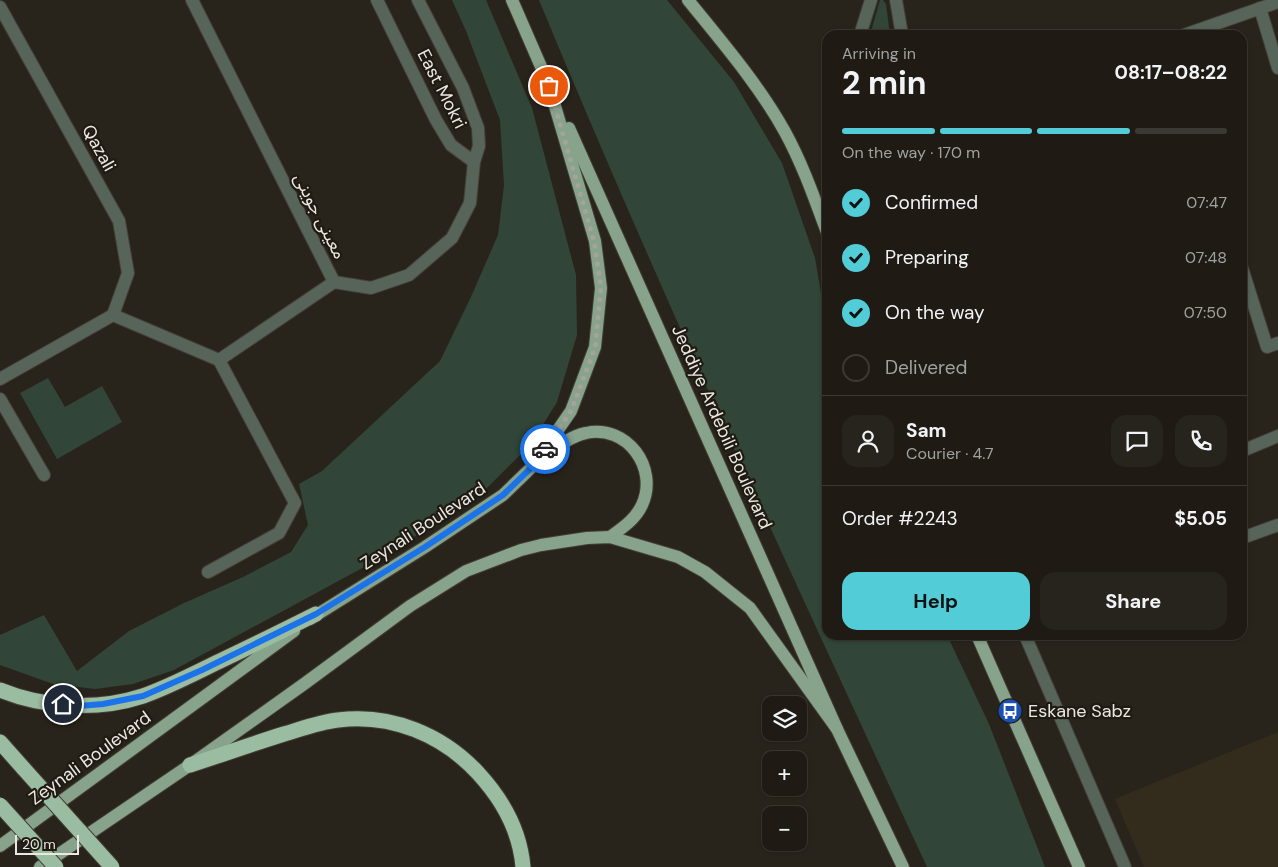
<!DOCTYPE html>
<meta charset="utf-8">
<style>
:root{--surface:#1f1b14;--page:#27241d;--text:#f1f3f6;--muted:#a1a1a0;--line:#3c3934;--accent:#52ccd6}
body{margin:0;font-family:"DM Sans","Noto Sans Arabic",sans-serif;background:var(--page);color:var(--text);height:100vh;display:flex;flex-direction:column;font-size:19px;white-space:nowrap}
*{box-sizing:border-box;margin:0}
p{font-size:16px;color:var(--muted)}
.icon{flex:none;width:28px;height:28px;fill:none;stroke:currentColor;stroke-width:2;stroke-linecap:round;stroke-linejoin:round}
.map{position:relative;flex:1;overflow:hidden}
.sheet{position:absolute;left:822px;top:30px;width:425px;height:610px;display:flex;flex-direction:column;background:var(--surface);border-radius:15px;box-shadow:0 1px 4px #0004,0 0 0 1px var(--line)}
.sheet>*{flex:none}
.fabs{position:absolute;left:762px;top:696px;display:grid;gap:10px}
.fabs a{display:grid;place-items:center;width:45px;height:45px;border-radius:10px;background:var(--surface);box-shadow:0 1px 4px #0004,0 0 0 1px var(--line);font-size:25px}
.scale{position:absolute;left:15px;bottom:12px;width:64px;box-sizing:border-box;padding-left:5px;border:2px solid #ebe8e2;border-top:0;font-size:14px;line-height:18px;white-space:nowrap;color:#ebe8e2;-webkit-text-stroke:4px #1f1b12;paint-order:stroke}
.pin{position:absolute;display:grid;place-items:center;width:42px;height:42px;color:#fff;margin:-21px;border:2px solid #fff;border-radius:50%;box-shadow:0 1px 5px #0007}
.courier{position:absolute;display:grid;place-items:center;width:50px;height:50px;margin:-25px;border:4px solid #1a73e8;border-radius:50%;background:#fff;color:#222;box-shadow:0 1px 6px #0007}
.summary em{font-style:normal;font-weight:700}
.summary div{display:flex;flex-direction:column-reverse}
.summary{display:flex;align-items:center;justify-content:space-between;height:85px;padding:0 20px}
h1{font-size:32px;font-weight:700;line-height:38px}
.bar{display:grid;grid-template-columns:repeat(4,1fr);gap:8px 5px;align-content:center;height:60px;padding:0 20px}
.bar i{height:6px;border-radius:4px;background:var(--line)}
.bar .on{background:var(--accent)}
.bar p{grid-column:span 4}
.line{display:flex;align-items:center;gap:12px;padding:0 20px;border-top:1px solid var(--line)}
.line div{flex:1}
.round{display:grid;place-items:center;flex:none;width:52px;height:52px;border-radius:15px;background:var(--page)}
ol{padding:0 20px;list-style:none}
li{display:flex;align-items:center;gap:15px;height:55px}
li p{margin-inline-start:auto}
li .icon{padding:5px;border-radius:50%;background:var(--accent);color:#111;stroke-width:4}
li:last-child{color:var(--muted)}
li i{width:28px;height:28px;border:2px solid var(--line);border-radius:50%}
.button{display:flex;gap:10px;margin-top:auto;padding:10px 20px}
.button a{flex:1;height:58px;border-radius:15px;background:var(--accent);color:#111;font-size:20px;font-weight:700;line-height:58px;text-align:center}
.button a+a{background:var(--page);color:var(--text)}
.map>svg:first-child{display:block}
.built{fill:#332c1d}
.green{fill:#314538}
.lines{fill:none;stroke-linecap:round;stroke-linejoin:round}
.minor-casing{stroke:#443f37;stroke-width:14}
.major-casing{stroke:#443f37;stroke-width:14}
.highway-casing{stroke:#443f37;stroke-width:17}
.minor{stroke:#576459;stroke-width:12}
.major{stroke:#87a38c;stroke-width:12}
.highway{stroke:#9abca1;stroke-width:15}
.highway-bridge-casing{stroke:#443f37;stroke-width:17;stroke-linecap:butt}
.highway-bridge{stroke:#9abca1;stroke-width:15}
.done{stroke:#a7a39c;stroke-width:5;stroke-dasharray:0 9}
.route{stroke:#1a73e8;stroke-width:6}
.labels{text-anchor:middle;stroke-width:4.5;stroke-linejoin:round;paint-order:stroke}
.street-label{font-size:18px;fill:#ebe8e2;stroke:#1f1b12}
.poi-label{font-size:18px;fill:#ebe8e2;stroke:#1f1b12;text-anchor:start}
</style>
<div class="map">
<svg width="1278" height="867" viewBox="0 0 1278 867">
<rect width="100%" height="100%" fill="#29241b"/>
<path class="built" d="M1278,732V867H1144L1115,799Z"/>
<g class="green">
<path d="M452,0H486L532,108L576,275L577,335L557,402L531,444L486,489L390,553L174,670L133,684L95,689L53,684L0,665V635L44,615L77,671L129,631L184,603L243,577L291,552L308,525L299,484L322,471L440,361L470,299L498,235L504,185L500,120L466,31Z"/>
<path d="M539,0H667L734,82L782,163L815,258L828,334V635H947L989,724L1045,867H927C794,580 660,293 539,0Z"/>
<path d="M880,0H883L886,4L890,35H870Z"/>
<path d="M48,378L65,407L102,386L122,422L57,459L20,393Z"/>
</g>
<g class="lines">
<defs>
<g id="minor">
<path d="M192,0L334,282L371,288L409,275L452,238L470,203L474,162"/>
<path d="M377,0L436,120L451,145L474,162L479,146L478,128L463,88L418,0"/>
<path d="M896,0L902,35"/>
<path d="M0,7L119,221L128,273L113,315"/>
<path d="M1260,8L1278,68"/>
<path d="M860,35L871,0"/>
<path d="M1184,35L1278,2"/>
<path d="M1242,268L1267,347L1278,343"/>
<path d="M113,315L219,360L295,503L279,533L208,572"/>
<path d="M219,360L334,282"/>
<path d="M0,379L113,315"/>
<path d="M0,399L44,475"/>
<path d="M1242,451L1278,436"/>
<path d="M1242,538L1278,525"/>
<path d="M1025,635L1125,867"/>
</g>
<g id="major">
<path d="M512,0L552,92"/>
<path d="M688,0C722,42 759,85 785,132C803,165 815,200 828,235"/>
<path d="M569,128L837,729L903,867"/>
<path d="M543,458C555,449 570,436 586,433C627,424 659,468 642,505C635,520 622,528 610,537"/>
<path d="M310,619L425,547L503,495L533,466L571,411L595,347L601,288L595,241L549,86"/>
<path d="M977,635L1079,867"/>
<path d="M0,846L294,631"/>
<path d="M40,867L190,765L304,684L410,606L466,571L521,550L541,545L587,538L610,537L678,557L705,572L750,608L837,729"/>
</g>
<g id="highway">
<path d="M0,690C44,708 97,711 143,696C169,687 195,673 220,661C252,646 284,630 316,614"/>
<path d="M0,742L24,769"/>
<path d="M190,765C221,755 252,744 284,734C301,729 320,722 338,720C391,713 443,735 478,773C502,799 520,831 523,867"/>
</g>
</defs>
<use href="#minor" class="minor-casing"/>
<use href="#major" class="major-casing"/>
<use href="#highway" class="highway-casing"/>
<use href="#minor" class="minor"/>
<use href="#major" class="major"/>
<use href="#highway" class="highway"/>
<defs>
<g id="highway-bridge">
<path d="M24,769L112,867"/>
<path d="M0,805L56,867"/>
</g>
</defs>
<use href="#highway-bridge" class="highway-bridge-casing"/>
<use href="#highway-bridge" class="highway-bridge"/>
</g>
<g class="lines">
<path class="done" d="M545,449L571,411L595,348L601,288L594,241L549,86"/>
<path class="route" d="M63,704L79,706L103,704L143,696L202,670L316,614L425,547L503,495L533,466L545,449"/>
</g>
<defs>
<symbol id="bus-disc" viewBox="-11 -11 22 22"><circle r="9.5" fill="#1a4fb4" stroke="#1f1b12"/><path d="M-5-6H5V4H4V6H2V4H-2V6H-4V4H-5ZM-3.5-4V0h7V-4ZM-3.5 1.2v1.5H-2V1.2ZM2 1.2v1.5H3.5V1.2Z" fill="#fff"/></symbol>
</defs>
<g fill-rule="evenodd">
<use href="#bus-disc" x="996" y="697" width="28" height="28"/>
</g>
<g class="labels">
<g class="street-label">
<text transform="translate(442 89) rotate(63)" y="6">East Mokri</text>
<text transform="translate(99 148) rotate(61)" y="6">Qazali</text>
<text transform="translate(320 216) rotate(63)" y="6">معینی جوینی</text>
<text transform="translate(722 427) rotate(66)" y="6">Jeddiye Ardebili Boulevard</text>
<text transform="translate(423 526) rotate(-33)" y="6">Zeynali Boulevard</text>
<text transform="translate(90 758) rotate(-36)" y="6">Zeynali Boulevard</text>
</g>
<g class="poi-label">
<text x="1028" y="717">Eskane Sabz</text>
</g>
</g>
</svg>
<div class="fabs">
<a><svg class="icon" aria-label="layers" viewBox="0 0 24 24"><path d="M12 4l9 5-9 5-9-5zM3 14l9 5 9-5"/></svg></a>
<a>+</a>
<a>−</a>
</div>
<div class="scale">20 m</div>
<div class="pin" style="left:549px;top:86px;background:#ea580c"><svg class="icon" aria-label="bag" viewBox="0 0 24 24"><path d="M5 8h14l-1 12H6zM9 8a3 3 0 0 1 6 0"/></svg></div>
<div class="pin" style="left:63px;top:704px;background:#1f2937"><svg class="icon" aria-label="home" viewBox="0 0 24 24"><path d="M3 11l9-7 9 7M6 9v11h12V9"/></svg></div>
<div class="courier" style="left:545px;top:449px"><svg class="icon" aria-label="car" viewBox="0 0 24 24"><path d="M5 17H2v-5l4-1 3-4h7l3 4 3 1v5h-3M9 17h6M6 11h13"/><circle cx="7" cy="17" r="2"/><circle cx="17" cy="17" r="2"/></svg></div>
<section class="sheet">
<div class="summary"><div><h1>2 min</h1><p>Arriving in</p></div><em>08:17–08:22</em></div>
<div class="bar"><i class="on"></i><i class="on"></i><i class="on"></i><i></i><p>On the way · 170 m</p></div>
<ol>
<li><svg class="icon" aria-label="check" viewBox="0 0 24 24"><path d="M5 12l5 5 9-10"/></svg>Confirmed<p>07:47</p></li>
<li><svg class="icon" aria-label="check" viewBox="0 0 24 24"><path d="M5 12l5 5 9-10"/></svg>Preparing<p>07:48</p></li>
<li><svg class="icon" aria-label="check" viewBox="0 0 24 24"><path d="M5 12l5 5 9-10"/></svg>On the way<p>07:50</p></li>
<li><i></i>Delivered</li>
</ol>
<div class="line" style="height:90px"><a class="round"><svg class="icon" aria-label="person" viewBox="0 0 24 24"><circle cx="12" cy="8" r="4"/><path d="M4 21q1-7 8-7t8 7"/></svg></a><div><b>Sam</b><p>Courier · 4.7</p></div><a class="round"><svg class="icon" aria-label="chat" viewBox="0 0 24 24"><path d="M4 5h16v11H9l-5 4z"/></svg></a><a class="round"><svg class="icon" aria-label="phone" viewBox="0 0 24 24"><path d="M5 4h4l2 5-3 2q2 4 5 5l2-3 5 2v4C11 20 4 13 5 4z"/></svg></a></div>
<div class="line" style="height:65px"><div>Order #2243</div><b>$5.05</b></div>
<div class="button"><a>Help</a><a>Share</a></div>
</section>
</div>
